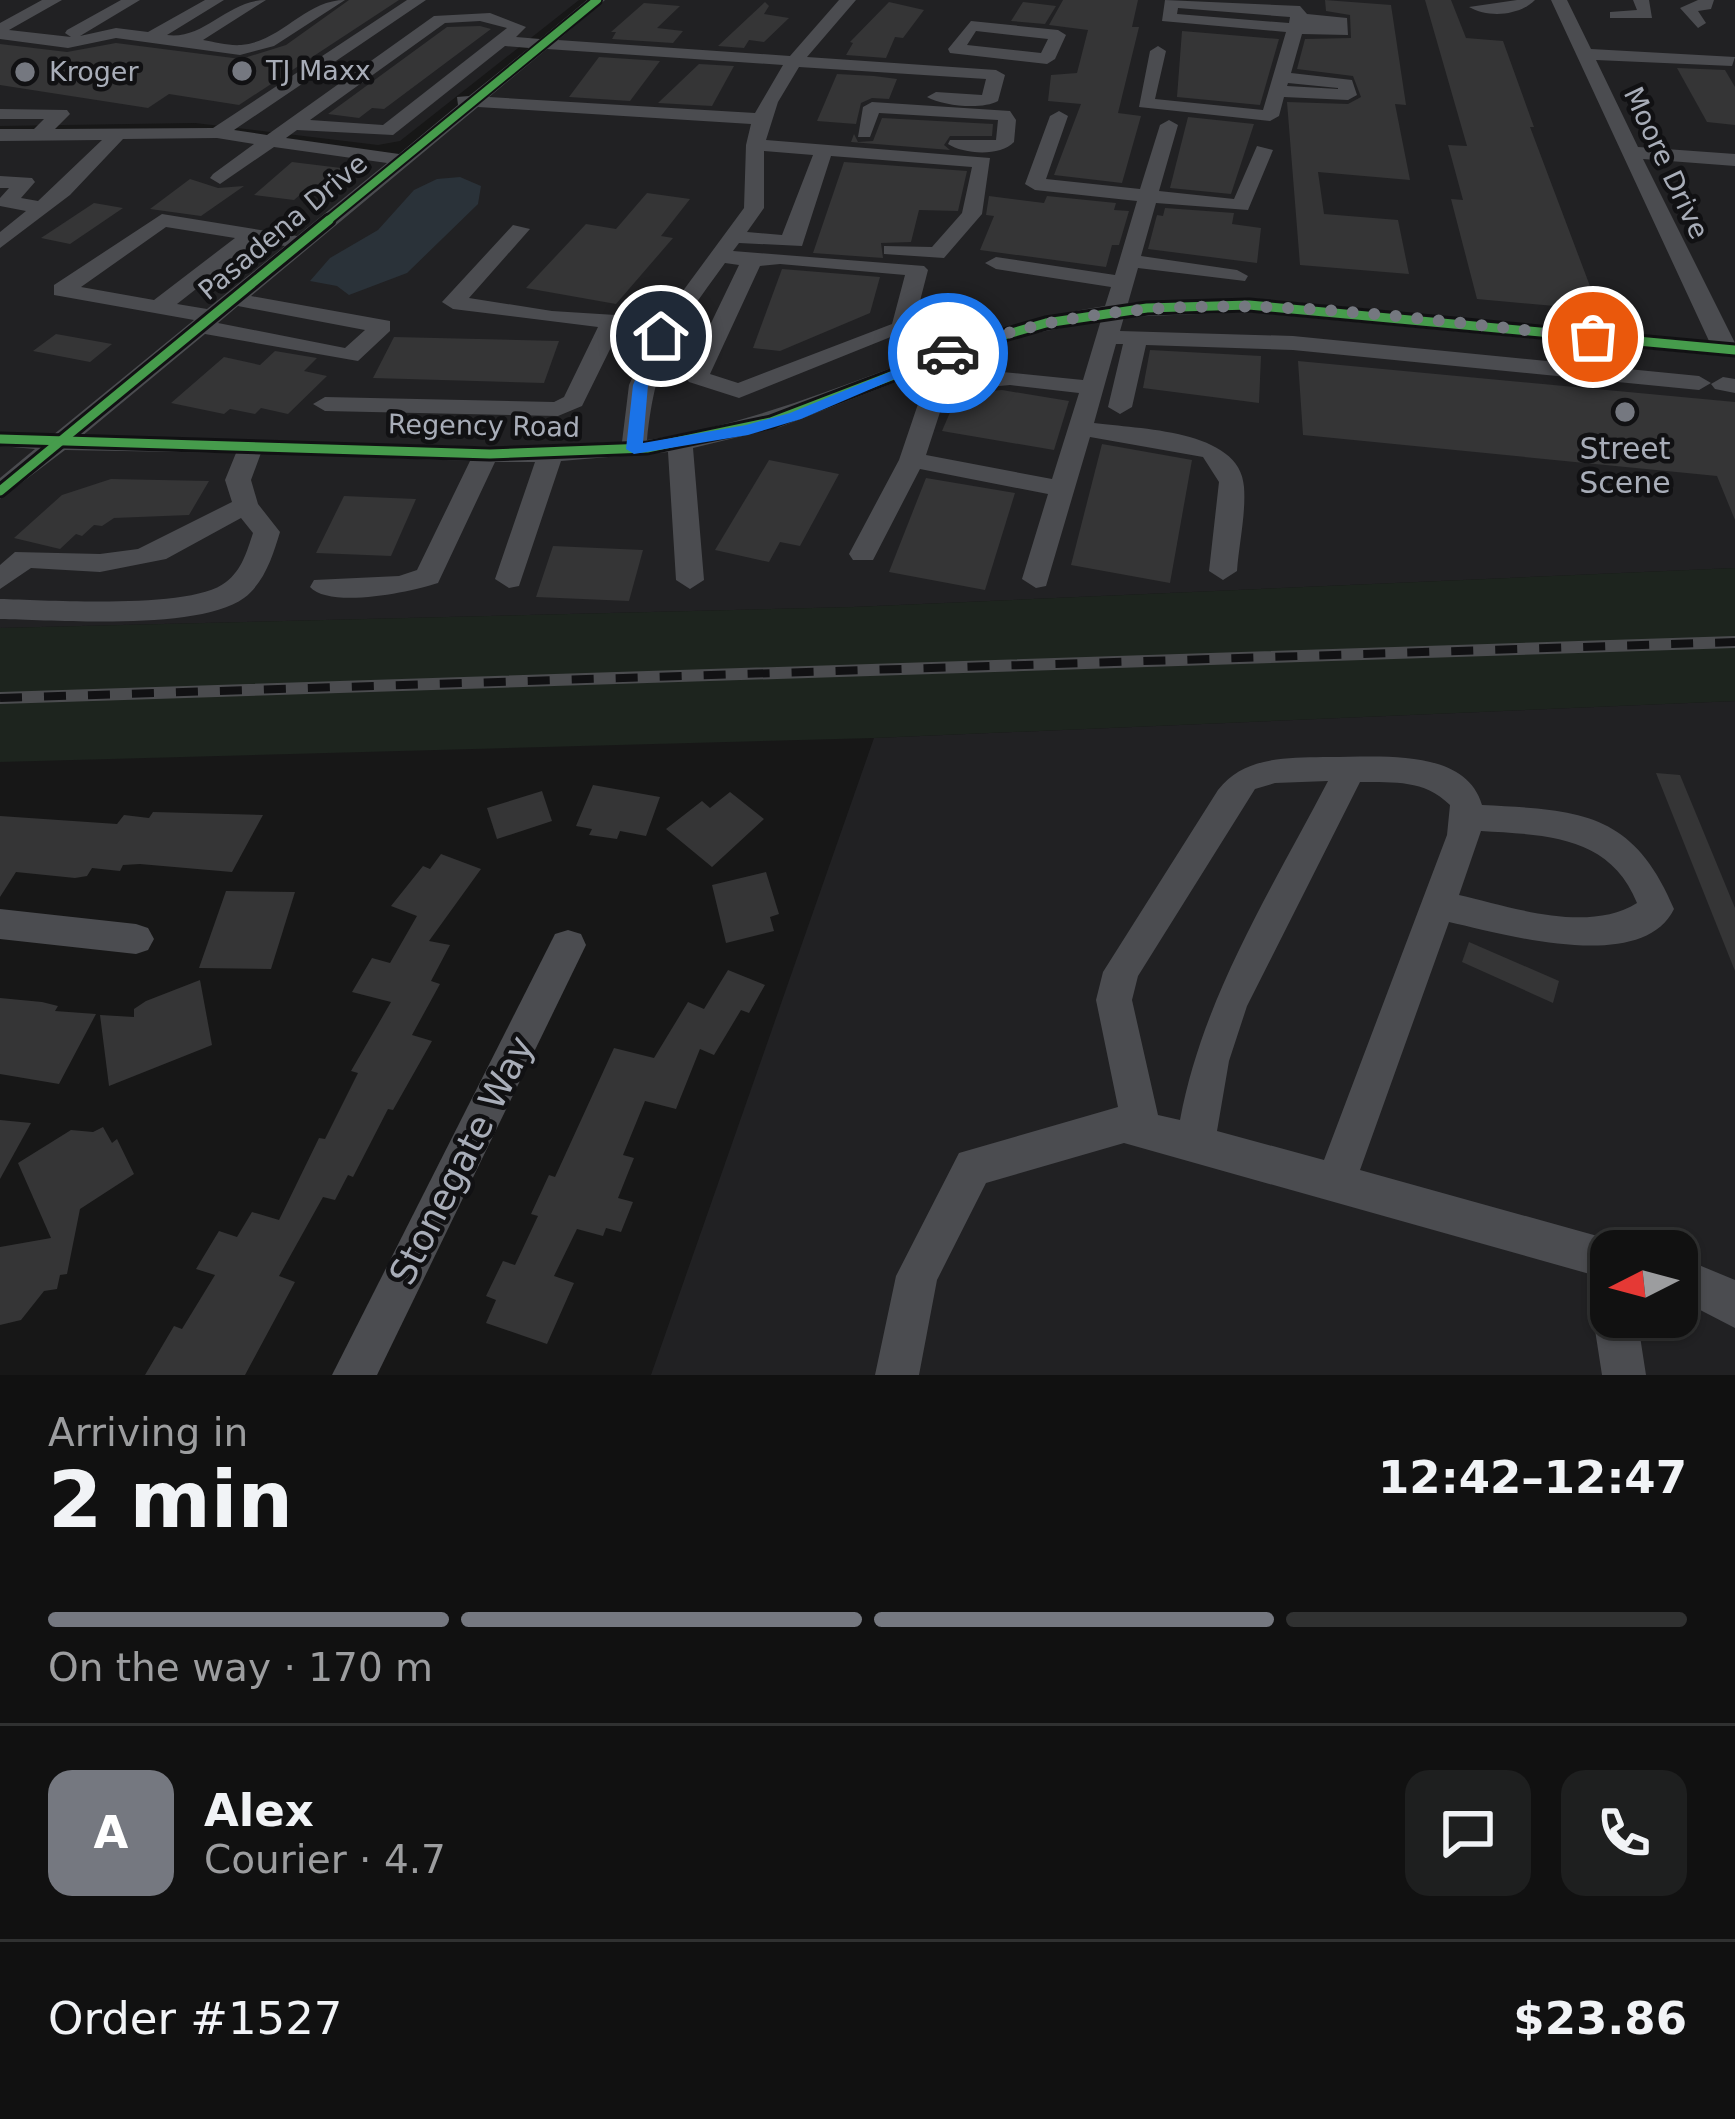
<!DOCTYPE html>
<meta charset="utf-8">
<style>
:root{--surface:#111;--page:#1e1f1f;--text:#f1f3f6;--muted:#9c9d9f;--line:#303131;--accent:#757880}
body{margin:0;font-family:"DejaVu Sans",sans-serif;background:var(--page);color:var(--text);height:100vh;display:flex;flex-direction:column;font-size:45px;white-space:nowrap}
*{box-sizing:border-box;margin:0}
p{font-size:39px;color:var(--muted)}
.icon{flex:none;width:66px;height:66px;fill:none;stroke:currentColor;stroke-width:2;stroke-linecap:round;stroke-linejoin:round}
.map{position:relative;height:1375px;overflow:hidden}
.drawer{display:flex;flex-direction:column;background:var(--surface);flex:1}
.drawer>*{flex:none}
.needle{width:78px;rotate:264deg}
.fabs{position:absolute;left:1590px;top:1230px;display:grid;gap:24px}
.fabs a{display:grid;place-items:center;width:108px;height:108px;border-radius:24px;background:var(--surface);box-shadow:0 3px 9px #0004,0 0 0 3px var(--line);font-size:60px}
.pin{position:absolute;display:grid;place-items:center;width:102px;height:102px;color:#fff;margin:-51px;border:6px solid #fff;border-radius:50%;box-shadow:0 3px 12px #0007}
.courier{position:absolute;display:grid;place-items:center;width:120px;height:120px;margin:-60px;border:9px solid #1a73e8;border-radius:50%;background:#fff;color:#222;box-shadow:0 3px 15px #0007}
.overview em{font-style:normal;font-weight:700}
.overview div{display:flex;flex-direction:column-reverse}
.overview{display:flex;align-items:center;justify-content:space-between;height:204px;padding:0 48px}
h1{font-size:78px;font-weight:700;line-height:90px}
.bar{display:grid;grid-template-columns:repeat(4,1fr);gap:18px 12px;align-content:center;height:144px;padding:0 48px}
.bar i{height:15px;border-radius:9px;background:var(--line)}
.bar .active{background:var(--accent)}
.bar p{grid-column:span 4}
.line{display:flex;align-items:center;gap:30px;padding:0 48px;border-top:3px solid var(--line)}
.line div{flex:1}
.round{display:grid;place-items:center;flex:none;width:126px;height:126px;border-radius:24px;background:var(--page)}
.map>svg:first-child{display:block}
.built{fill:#212123;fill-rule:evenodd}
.green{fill:#1d241e}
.water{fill:#2a3239}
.building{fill:#353536}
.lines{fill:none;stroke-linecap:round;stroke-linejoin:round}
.minor{fill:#4b4c50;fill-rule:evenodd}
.rail-casing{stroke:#4b4c4f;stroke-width:12}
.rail{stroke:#111113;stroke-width:8;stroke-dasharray:22;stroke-linecap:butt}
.cycleway-far1-casing{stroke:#111113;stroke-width:12}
.cycleway-casing{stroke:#111113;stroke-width:15}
.cycleway-far1{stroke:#469c4c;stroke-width:8}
.cycleway{stroke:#469c4c;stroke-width:9}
.route{fill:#1a73e8}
.done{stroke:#757880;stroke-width:12;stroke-dasharray:0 21.6}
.poi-dot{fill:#757880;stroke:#111113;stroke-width:4.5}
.labels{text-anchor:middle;stroke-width:9;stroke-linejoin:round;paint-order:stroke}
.far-poi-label{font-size:27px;fill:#a8adb8;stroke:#111113;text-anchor:start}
.far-street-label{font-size:27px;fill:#a8adb8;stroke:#111113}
.poi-label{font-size:30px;fill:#a8adb8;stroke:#111113}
.near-street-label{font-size:36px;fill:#a8adb8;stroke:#111113}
</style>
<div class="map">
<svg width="1735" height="1375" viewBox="0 0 1735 1375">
<rect width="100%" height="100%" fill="#171717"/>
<g class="built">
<path d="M0,0H579L400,141L378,145L195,123L0,126Z"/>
<path d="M597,0H1735V568L854,607L0,628V135L196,132L403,159Z"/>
<path d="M1735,701V1375H651L874,738ZM1611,1251H1677V1317H1611Z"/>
</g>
<path class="green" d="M1735,568V701L874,738L0,762V628L854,607Z"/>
<path class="water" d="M460,177L481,186L478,204L407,273L349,295L337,286L310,281L330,258L378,230L414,190L437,179Z"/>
<g class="building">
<path d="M349,0H399L239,105L169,94L148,108L0,85V44L67,52L116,43L241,59L286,45Z"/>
<path d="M1063,0H1138L1132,27H1139L1118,113L1141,116L1122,183L1054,175L1081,104L1048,101L1051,75L1077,73L1088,30L1049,25Z"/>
<path d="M1325,0L1391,5L1406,105L1395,104L1410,180L1318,172L1324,214L1398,220L1409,274L1300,265L1287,102L1348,104L1361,97L1353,76L1297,69L1305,39L1351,38L1350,15L1326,11Z"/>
<path d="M1425,0H1451L1466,38L1503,41L1534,127H1530L1599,310L1477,299L1451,199L1463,200L1448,145L1467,146Z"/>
<path d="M765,2L769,6L764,14L789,18L764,42L749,40L744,48L718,46Z"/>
<path d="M889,2L924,10L903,38L895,37L886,58L846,55L853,43L850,42Z"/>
<path d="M1023,2L1056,6L1045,24L1011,21Z"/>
<path d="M644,3L680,6L657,28L683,31L673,43L612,39L616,32H611Z"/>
<path d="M480,26L491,29L384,109L372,108L359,118L328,114L447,27Z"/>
<path d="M1182,31L1279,39L1260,105L1177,97Z"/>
<path d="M599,57L660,61L630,101L569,97Z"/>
<path d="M699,64L734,66L712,106L658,103Z"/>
<path d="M1677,68L1725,70L1735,87V125L1707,122Z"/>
<path d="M837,74L874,76L897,79L889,99L872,98L861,103L856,124L817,121Z"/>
<path d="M1188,117L1254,124L1231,194L1170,188Z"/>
<path d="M882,118L993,124L992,136H950L944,145L950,150L851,142L854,134L858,142L873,141Z"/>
<path d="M292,162L349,169L328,188L310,186L294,200L254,195Z"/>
<path d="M844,162L967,171L958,211L919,210L911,242L881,243L883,258L813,253Z"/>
<path d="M190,179L218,188L244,186L201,216L150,209Z"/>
<path d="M647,193L690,199L661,236L673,238L616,304L526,288L586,224L616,229Z"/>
<path d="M989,196L1044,203L1047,196L1116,203L1114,210L1129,211L1119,245H1112L1106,267L980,250L994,216L986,215Z"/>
<path d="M94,203L123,208L70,244L41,238Z"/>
<path d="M1165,208L1234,213L1232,224L1261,228L1257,263L1148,249L1157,215L1163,216Z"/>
<path d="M782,269L880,277L870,313L780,351L753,348Z"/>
<path d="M56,334L112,344L90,362L33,351Z"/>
<path d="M394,337L559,341L544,383L373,378Z"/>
<path d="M1150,350L1261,356L1259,403L1143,388Z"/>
<path d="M275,351L317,358L304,371L327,376L288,414L261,408L255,414L230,409L224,414L171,403L224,357L260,365Z"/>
<path d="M1298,361L1735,402V520L1717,476L1303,435Z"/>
<path d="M1002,390L1069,401L1054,450L942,431L954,403L979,392Z"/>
<path d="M1102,444L1192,460L1170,583L1071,565Z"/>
<path d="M769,460L839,474L800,546L780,542L769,562L715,550Z"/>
<path d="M926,478L1015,493L985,590L889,572Z"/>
<path d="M111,479L209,481L189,515L114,518L102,526L94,525L82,536L76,534L60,549L14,538L62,495Z"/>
<path d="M344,496L416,499L391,556L316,553Z"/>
<path d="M553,546L643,550L629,601L536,597Z"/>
<path d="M1656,773L1680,775L1735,908V971Z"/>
<path d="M593,785L660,797L646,836L620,831L617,839L589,835L592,829L576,826Z"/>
<path d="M542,791L552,821L497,839L487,808Z"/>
<path d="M730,792L764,819L712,867L666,829L702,801L710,808Z"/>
<path d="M153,812L263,815L232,872L140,864L123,865L120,871L92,868L87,876L75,878L16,872L0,897V816L117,824L124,815L149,818Z"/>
<path d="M441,854L481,869L429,941L450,945L431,981L440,984L412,1035L432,1041L393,1110L388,1109L353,1177L348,1175L335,1200L323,1197L279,1276L295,1282L245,1375H145L174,1326L182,1329L215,1275L196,1269L219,1231L237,1237L252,1212L279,1220L319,1138L325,1139L358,1073L351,1071L391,1002L352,992L372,958L390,963L417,916L391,906L423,866L430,869Z"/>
<path d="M766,872L779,914L770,917L774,931L726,943L712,885Z"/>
<path d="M226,891L295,892L271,969L199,968Z"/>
<path d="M1469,942L1559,981L1553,1003L1462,962Z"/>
<path d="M728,970L765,985L749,1013L741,1010L714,1055L700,1049L676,1109L645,1101L623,1155L634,1158L618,1198L633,1202L621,1232L606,1228L603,1236L577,1229L554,1276L574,1283L547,1344L486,1323L496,1300L486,1296L503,1261L515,1265L538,1216L531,1214L549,1175L555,1177L614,1048L654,1058L688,1002L704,1009Z"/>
<path d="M200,980L212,1045L109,1086L100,1015L134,1017V1009L146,1001Z"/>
<path d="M0,998L42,1002L58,1006L55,1011L96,1014L59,1084L0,1074Z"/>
<path d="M0,1120L31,1123L0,1179Z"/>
<path d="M103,1127L112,1143L117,1139L134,1174L80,1209L67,1274L60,1275L57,1289L44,1291L21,1320L0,1325V1247L51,1238L18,1163L71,1130L93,1132Z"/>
</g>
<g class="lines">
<g class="minor">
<path d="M42,0H62L9,30L71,37L65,33L67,30L121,0H140L80,36L116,28L148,32L205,0H224L167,35C204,40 228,0 266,0L203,40C215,42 229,46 241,45C281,42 305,0 345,0L274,46L240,55L116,38L68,48L0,39V23Z"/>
<path d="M407,0H426L234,130L267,135L434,16L490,13L526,27L516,37L540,39L587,0H605L558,40L790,56L839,0H856L807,57L996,70L1005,75L998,101C982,110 943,106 927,97L936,92L982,95L986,79L799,67L778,102L766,140L990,158L982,214L944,258L884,254V246L932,247L962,213L972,167L831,156L802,246L739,243L733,251L924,266L928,270L913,328L739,398L689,382L685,377L739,265L725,263C676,331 656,353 647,440C807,417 946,330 1105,306L1111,287L996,269L985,263L996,257L1115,275L1137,201L1035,190L1025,184L1050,116L1059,111L1068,116L1046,179L1140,189L1160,125L1169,120L1178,125L1159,191L1234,199L1257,146L1273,150L1248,210L1156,203L1141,256L1237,270L1248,276L1245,281L1138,268L1128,303L1249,298L1709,341L1551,0H1567L1591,49L1735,57L1732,66L1596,60L1638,147L1735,154V166L1643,159L1735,343V357L1249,312L1124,317L1120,331L1293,336L1699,376L1711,383L1699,390L1293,350L1146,345L1132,407L1120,414L1108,407L1123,344H1116L1094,423C1137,429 1241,429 1244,487C1246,514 1239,544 1237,571L1223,580L1209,571L1219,482L1203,457L1090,437L1046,586L1036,588L1022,579L1048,494L920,469L873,560H853L849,554L899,460L919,401L896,382L780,427L693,448L704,580L690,589L676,580L668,452L561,461L519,586L509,588L495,579L535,462H495L438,583C411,592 330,609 310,587L314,580L399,576L417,570L470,461L261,453L251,480L258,504L280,532C273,555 265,582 244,598C199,631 57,620 0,619V599C48,600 192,610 226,582C242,570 247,551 253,533L241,518L166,559L100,572L31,568L0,589V565L15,552L100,554L138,549L232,502L225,480L236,453L65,450L0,499V478L35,449L0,446V432L53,435L194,320L54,295V285L162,214L297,236L387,163L274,147L220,184L210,178L213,174L254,144L217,138L123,139L70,195L0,248V232L26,211L0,206V198L9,188H0V176L32,178L35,182L21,198L38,201L102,140L0,141V129H34L44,119H0V109L67,110L70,114L55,129L213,128ZM480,21L507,28L383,125L310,120L445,23ZM505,46L529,48L469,96L457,97L458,105L399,154L286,138L297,130L393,135ZM547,49L783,65L755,113L489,97ZM478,107L751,124L746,145L744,208L663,318L552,311L469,298L530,229L513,225L442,302L453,309L598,327L564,397L554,402L325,397L313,404L325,411L558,416L582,406L620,329L653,331L629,385L622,442L496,447L82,436L205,334L358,361L390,331V321L251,296ZM764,151L813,155L782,235L747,232L764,208ZM166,227L235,238L154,300L81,287ZM256,242L285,246L207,309L177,304ZM780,264L905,275L892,324L738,383L710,374L760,266ZM238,306L365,330L345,348L218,323ZM1101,320L1083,380L992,371L934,389L915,374L1021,336ZM1010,385L1079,393L1052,479L926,455L943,403L978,388Z"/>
<path d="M1165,0L1300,6L1307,14L1347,18L1348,35L1302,34L1291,73L1352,80L1357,95L1348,100L1284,97L1279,116L1270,121L1139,107L1150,51L1158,46L1166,51L1155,99L1263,110L1286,32L1162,21ZM1178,8L1290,17L1289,23L1177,14ZM1288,83L1338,88V89L1287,86Z"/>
<path d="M1517,0H1535C1519,16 1488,18 1469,7Z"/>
<path d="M1633,0H1649L1652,18H1610V12L1637,10Z"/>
<path d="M1698,0H1714L1711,9L1698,11L1706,23L1698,28L1680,8Z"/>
<path d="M971,21L1058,30L1066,35L1055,59L1047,64L950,53L948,49ZM976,31L1048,39L1041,53L967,45Z"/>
<path d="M872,102L1010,111L1016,120L1014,142C1000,157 963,154 948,144L950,140H996L998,120L879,113L870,137H858L863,107Z"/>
<path d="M1723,377L1735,379V393L1715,389L1711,384Z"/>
<path d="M1323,757C1371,758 1465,745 1482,805C1579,810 1633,811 1674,909C1642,975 1503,934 1449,922L1360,1170L1626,1244L1629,1251H1611V1280L1124,1143L986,1183L937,1280L919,1375H875L896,1276L959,1153L1118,1107L1096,1000L1103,972L1218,790C1244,757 1283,758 1323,757ZM1328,781C1270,892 1203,997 1180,1120L1158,1115L1132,1000L1138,976L1255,789L1275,783ZM1360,782C1396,783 1423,779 1450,805L1447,835L1324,1160L1217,1131L1229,1061L1247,1006ZM1481,831C1545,835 1610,835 1637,903C1587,934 1512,907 1459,895Z"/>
<path d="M0,909L136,924L148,928L154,939L148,950L136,954L0,939Z"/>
<path d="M568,930L581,934L586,945L377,1375H332L555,934Z"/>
<path d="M1677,1256L1735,1280V1328L1677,1298Z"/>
<path d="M1611,1297V1317H1637L1646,1375H1602L1593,1317L1600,1302Z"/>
</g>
<defs>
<path id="rail" d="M0,698L1735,642"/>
</defs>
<use href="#rail" class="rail-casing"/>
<use href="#rail" class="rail"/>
<defs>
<path id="cycleway-far1" d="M325,223L597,0"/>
<g id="cycleway">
<path d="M0,439L490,454L647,448L771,422L980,342L1046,323L1147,308L1249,305L1735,350"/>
<path d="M0,491L329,220"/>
</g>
</defs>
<use href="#cycleway-far1" class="cycleway-far1-casing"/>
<use href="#cycleway" class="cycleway-casing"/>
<use href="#cycleway-far1" class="cycleway-far1"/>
<use href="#cycleway" class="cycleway"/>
</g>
<path class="route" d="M661,332L668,336L648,385L643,443L746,425L790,413L943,350L955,353L801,419L748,435L634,454L626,449L633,385L654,336Z"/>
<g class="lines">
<path class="done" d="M948,353C1155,272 1379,317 1593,337"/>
</g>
<g class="poi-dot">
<circle cx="242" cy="71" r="12"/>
<circle cx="25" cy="72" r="12"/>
<circle cx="1625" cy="412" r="12"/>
</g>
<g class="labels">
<g class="far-poi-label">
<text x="266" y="80">TJ Maxx</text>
<text x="49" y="81">Kroger</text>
</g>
<g class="far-street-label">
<text transform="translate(1666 163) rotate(65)" y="9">Moore Drive</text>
<text transform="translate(283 227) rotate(-40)" y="9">Pasadena Drive</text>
<text transform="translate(484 426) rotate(1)" y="9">Regency Road</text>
</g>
<g class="poi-label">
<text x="1625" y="459">Street<tspan x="1625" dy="34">Scene</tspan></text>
</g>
<g class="near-street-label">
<text transform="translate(461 1160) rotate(-63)" y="13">Stonegate Way</text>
</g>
</g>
</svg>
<div class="fabs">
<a><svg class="needle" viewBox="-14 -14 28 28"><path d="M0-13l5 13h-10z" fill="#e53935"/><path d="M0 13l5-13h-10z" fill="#9c9d9f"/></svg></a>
</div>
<div class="pin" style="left:1593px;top:337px;background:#ea580c"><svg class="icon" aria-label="bag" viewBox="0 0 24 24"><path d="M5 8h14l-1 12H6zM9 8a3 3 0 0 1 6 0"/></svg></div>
<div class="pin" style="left:661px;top:336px;background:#1f2937"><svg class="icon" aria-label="home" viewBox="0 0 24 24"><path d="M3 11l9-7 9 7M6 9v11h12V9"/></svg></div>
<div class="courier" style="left:948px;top:353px"><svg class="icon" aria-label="car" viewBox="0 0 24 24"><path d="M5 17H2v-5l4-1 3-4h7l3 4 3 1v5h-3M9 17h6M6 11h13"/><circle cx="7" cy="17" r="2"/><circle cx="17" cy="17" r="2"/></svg></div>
</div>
<section class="drawer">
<div class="overview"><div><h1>2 min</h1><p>Arriving in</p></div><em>12:42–12:47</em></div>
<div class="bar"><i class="active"></i><i class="active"></i><i class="active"></i><i></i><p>On the way · 170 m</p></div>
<div class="line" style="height:216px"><b class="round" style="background:var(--accent);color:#fff">A</b><div><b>Alex</b><p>Courier · 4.7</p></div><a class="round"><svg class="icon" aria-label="chat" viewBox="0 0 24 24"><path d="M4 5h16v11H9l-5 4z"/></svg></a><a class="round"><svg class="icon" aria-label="phone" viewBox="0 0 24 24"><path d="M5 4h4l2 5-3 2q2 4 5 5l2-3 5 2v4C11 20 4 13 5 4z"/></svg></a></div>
<div class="line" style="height:156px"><div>Order #1527</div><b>$23.86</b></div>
</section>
